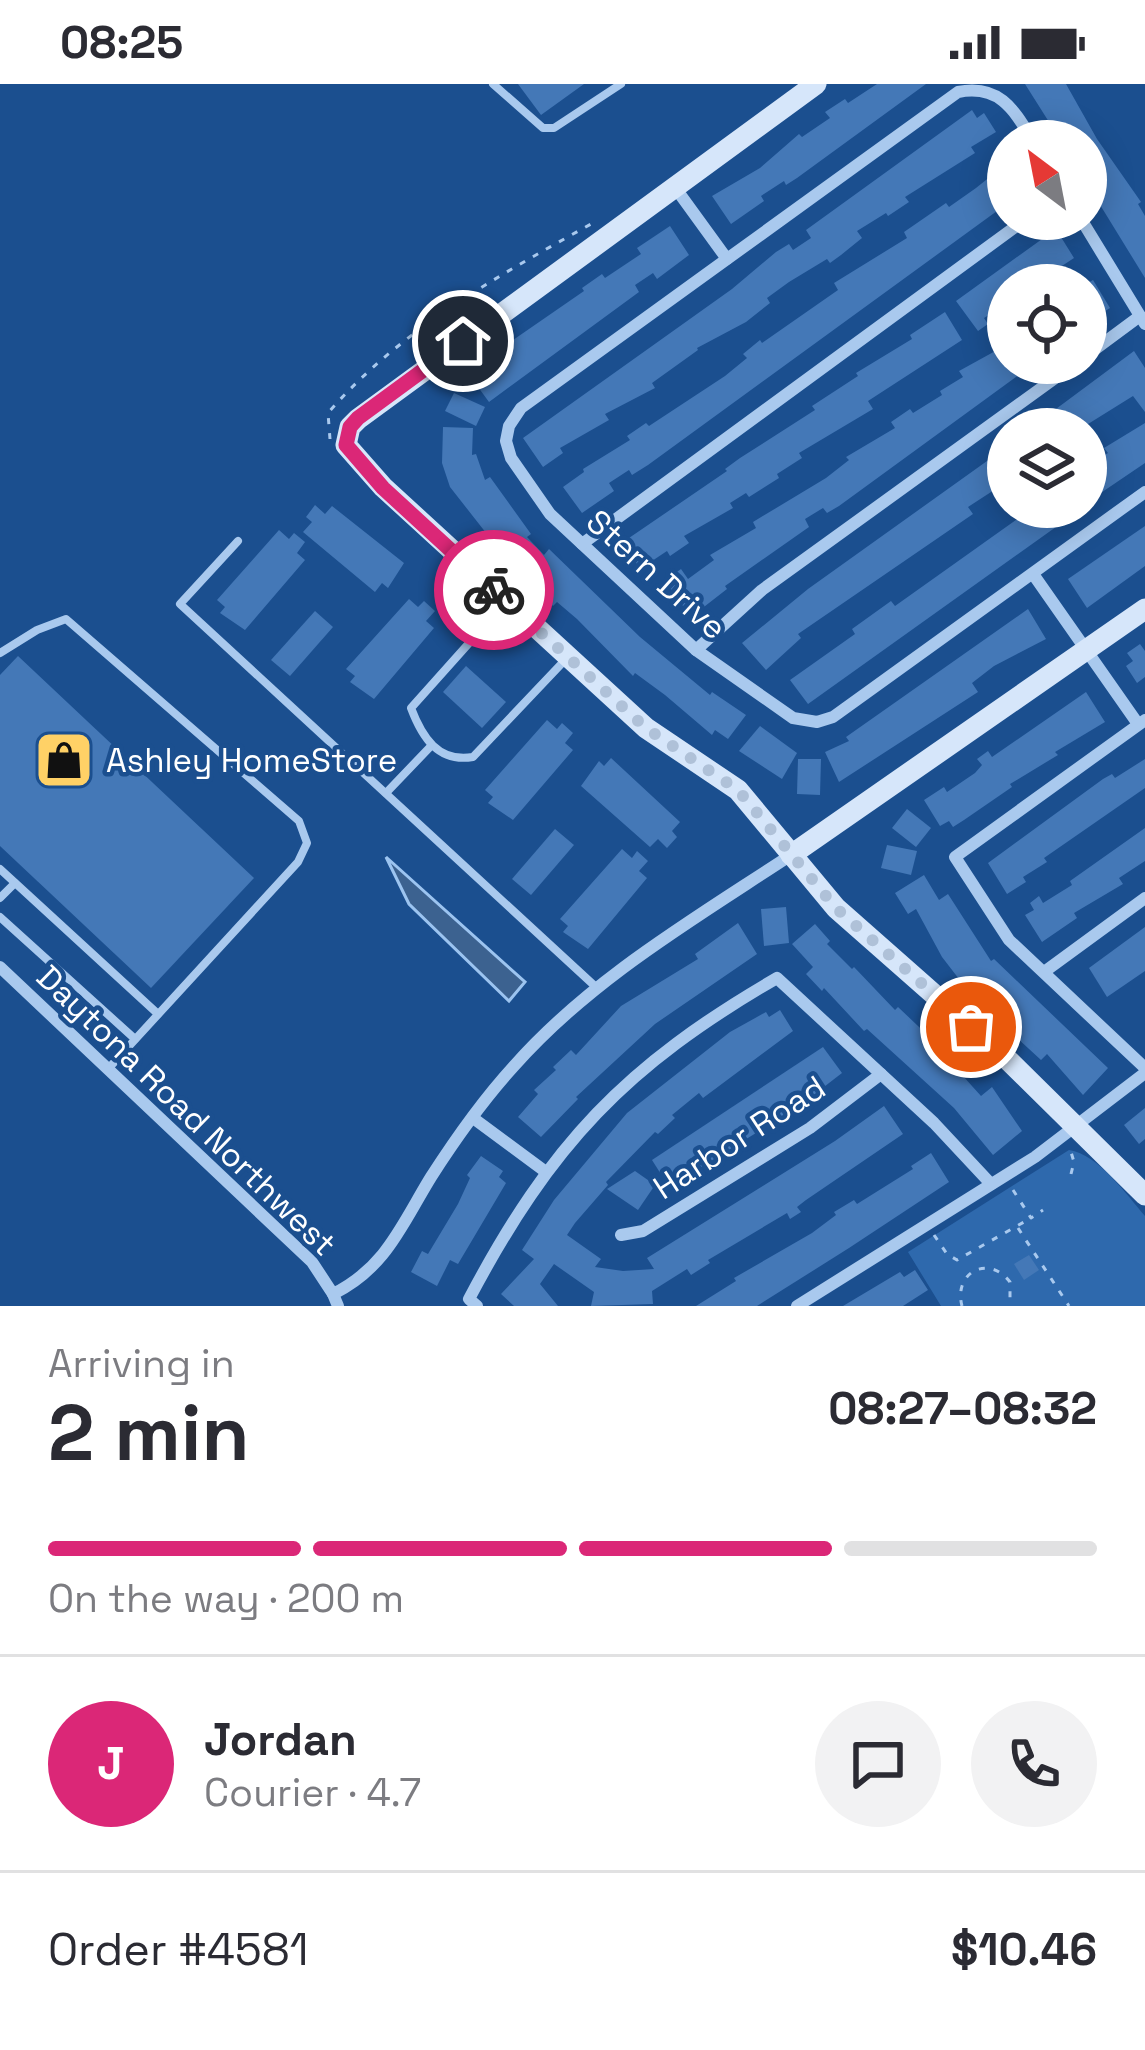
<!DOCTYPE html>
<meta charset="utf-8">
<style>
:root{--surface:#fff;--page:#f2f2f3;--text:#2b2b33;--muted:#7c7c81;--line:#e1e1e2;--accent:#db2777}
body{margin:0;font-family:"Space Grotesk",sans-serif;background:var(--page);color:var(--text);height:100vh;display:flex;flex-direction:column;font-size:45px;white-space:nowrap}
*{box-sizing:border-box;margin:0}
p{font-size:39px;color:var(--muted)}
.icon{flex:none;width:66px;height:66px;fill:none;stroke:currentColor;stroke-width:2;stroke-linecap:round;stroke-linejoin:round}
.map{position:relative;height:1222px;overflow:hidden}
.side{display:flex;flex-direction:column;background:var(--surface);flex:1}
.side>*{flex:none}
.needle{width:78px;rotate:328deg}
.buttons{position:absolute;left:987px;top:36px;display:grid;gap:24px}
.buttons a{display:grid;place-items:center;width:120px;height:120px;border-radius:50%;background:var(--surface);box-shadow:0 6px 30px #0003;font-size:60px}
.pin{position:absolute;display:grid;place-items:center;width:102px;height:102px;color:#fff;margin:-51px;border:6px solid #fff;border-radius:50%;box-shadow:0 3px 12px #0007}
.courier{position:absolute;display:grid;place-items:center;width:120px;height:120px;margin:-60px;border:9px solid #db2777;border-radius:50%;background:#fff;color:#222;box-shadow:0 3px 15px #0007}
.summary em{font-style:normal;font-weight:700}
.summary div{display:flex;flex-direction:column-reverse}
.summary{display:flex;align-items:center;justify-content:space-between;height:204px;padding:0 48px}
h1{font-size:78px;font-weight:700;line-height:90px}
.bar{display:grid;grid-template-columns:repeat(4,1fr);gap:18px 12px;align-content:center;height:144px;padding:0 48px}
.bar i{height:15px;border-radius:9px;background:var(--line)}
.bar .on{background:var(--accent)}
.bar p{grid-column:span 4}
.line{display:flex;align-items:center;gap:30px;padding:0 48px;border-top:3px solid var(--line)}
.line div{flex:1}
.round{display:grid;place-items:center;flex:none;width:126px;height:126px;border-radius:63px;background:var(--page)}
.status{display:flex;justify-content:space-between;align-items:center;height:84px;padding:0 60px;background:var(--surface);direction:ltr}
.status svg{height:33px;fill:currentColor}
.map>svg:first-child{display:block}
.green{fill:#2e69ad}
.water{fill:#3c6290;stroke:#9cc4f0;stroke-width:3}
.building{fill:#4478b7}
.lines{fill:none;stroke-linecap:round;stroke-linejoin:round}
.path{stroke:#a9c9ee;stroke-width:3;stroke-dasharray:6 9;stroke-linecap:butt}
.lane{stroke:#a9c9ee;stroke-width:8}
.street{stroke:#a9c9ee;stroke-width:12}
.secondary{stroke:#d6e6fa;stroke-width:21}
.done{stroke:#afc1d8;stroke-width:12;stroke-dasharray:0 21.6}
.route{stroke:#db2777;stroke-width:15}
.labels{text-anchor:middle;stroke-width:9;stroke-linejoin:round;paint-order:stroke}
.street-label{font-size:33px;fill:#fff;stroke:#1b4f8f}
.poi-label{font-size:33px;fill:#fff;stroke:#1b4f8f;text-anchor:start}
</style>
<div class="status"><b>08:25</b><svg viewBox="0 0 49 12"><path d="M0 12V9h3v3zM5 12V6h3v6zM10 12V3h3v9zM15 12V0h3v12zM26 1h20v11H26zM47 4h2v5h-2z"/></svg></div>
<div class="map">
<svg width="1145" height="1222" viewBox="0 0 1145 1222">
<rect width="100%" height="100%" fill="#1b4f8f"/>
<path class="green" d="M1069,1066C1099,1071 1126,1110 1145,1132V1222H941L908,1168Z"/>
<path class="water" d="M386,773L525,898L509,917L409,820Z"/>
<g class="building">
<path d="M518,0H584L541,31Z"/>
<path d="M877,0H926L797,94L786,101L784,97L761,112L764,117L731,140L712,112L760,84L799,50L802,53L830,34L825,28L845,15L848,19Z"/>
<path d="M1025,0H1066L1097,55L1141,118L1138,120L1145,132V194L1086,98V57H1061Z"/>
<path d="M972,26L977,34L984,29L996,48L971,63L975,69L905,113L909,118L888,132L886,129L857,147L862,154L841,171L830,179L827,175L789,198L767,214L770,219L746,238L697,264L698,266L652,299L655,304L605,330L609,336L560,364L563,369L543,383L523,354L732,205L776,168L789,160L793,166L811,154L806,146Z"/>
<path d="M1008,70V119L648,381L632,391L629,386L609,399L614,407L582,429L563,403L584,388L583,385L630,356L627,352L646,339L649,342L725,292L747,274L743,270L760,256L762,259L838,206L834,199L907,154L904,148L946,119L949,123L976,104L996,88L991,81Z"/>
<path d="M670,142L689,171L657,195L653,189L635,201L639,208L489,318L467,288L584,207L582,204L602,190L605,194L641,170L637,164Z"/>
<path d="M1056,145L1074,174L1033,201H1008V219L984,234L988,240L978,247L956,217Z"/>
<path d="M1093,196L1110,224L1086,239V200Z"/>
<path d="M945,228L962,256L868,317L873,325L799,369L802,374L777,390L779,394L749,413L746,409L730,419L733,424L684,452L689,459L670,472L667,467L640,485L628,466L634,462L629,454L727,387L725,385L740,374L815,326L812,322L858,292L856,289L912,255L910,251Z"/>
<path d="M1008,260V279H1035L839,422L827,429L823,424L805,435L809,443L725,502L727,505L691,533L670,504L675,500L670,493L681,485L688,495L714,476L710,471L756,444L753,438L826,394L849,376L846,373L895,344L891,338L910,325L913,329L942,311L940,307L963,293L959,287Z"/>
<path d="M1134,267L1145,284V328L1133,312L1080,345H1029Z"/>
<path d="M454,309L485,323L476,342L445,327Z"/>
<path d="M1145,339V379L1086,419V383L1108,369L1104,364Z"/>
<path d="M443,343L473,344L472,371L476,370L485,396L490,393L531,450L527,453L544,471L549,465L640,553L710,611L712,608L746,631L728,655L715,646L712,651L665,611L635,589L633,592L577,535L557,518L553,522L521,492L526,487L513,474L510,476L494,452L490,454L450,403L442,379Z"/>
<path d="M1008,362V397L968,423L973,430L798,550L801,554L766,586L742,559L808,505Z"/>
<path d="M315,421L325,430L332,422L404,479L388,504L382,499L375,508L303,448L312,438L306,433Z"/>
<path d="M1034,423H1084L808,620L790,596L855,550L852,545L891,517L895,522Z"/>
<path d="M1145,442V482L1087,524L1068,495Z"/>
<path d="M279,446L289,455L294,449L305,458L297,469L305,476L245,546L220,529L225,523L217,516Z"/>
<path d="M409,515L418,523L424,517L435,527L426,537L434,544L374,615L350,598L355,592L346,585Z"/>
<path d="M1028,525L1046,555L994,582L972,599L978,608L839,698L825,668L849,657L846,653Z"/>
<path d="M315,527L333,543L290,592L271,576Z"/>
<path d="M1140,560L1145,567V593L1137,599L1126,582L1133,577L1127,569Z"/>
<path d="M18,572L254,794L151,904L0,762V591Z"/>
<path d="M466,582L506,618L482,644L443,608Z"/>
<path d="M1086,608L1105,638L1055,668L1058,671L1010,700L1012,703L964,736L953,743L949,737L940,742L924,716L944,703L947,708L975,689L982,681L977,675L988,667L992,673Z"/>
<path d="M547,636L557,645L562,639L573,649L565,659L573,666L513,736L488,719L493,713L485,706Z"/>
<path d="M760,642L797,669L782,695L739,667Z"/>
<path d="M611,674L680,738L672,747L677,753L667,764L658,755L650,763L581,702L599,677L604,682Z"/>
<path d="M798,675H821L820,711L797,710Z"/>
<path d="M1145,675V704L1044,774L1047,778L1023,793L1026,798L1007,810L988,779L1103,695L1112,690L1115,694Z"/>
<path d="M907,725L931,744L916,763L892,744Z"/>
<path d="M1145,744V777L1119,794L1123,800L1074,829L1077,834L1042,858L1025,831L1034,826L1030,819L1039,812L1043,819L1072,801L1070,797Z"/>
<path d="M555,745L574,761L531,811L512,795Z"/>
<path d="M887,761L917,767L911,791L881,784Z"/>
<path d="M622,765L632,774L637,767L648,777L639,787L647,794L588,865L563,848L568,842L560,835Z"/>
<path d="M924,791L939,816L948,810L991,877L994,875L1108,984L1083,1011L1047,970L1041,976L989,928L993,924L988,918L963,893L959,895L942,873L916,825L908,830L895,809Z"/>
<path d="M786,823L789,859L764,862L761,825Z"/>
<path d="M738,839L757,870L655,940L576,1013L578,1015L541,1053L518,1033L538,1010L534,1006L556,986L553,983L571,966L576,971L621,922L698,875L695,870Z"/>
<path d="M815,840L830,857L827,860L852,885L854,883L895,926L898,923L957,979L954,982L981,1012L992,1003L1022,1047L993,1071L954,1024L867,945L864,947L824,904L822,907L806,890L813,883L792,860Z"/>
<path d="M1145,843V887L1107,913L1089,884Z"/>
<path d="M780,926L793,947L703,1014L699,1009L672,1031L675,1034L658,1050L655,1048L606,1098L608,1101L575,1139L567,1151L601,1175L595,1183L623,1187L654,1185L647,1174L835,1057L884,1022L903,1050L806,1116L797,1123L801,1128L790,1135L787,1129L708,1176L710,1179L691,1191L687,1185L652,1207L653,1220L591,1222L594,1208L554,1180L540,1200L558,1222H514L501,1210L534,1175L522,1166L554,1116L627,1029L730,948L766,928L769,933Z"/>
<path d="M823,963L842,989L798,1023L669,1103L652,1076Z"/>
<path d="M1145,1024V1055L1139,1060L1124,1041Z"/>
<path d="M931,1069L949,1098L849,1164L757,1222H696L736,1197L734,1194L812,1149L836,1131L834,1128L854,1116L857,1120L913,1085L911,1082Z"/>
<path d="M481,1072L503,1087L499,1093L506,1099L458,1180L450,1176L437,1202L411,1188L422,1167L428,1170L458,1120L470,1094L467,1091Z"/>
<path d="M635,1087L655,1101L638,1126L607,1105Z"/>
<path d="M1029,1171L1039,1186L1024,1196L1014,1180Z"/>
<path d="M915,1186L928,1206L903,1222H843L900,1188L904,1193Z"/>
</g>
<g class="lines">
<g class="path">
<path d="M330,355L328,329C400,246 496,193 591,140"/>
<path d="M1071,1090L1074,1078L1071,1068"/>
<path d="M1013,1106L1031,1134L1043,1126"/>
<path d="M1018,1144L1069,1222"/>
<path d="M934,1151L947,1170L957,1176L1031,1134"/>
<path d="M962,1222C953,1188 989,1170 1010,1198V1222"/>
</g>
<g class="lane">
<path d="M493,0L543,44H554L621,0"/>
<path d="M238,457L180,520L597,904"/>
<path d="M504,520L411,624C422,653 438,679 473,673L566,575"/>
<path d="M0,569L37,546L66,535L299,737L307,759L298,778L108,985"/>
<path d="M386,709L431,662"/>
<path d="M0,785L158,930"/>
<path d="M0,814L15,799"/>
<path d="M0,833L135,955"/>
</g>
<g class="street">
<path d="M1033,57C1014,26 1000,0 958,8L521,324L509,342L506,357L511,374L550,430L696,566L793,634L817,638L833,633L1145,408"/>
<path d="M674,102L727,175"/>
<path d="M1081,135L1145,240"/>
<path d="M1086,272L1140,232"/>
<path d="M582,460L1026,135"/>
<path d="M1033,490L1138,640"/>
<path d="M696,566L762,506L1076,279"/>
<path d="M1145,636L955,773L1009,856L1145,984"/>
<path d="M0,883L312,1178L333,1210"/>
<path d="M1044,888L1145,814"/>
<path d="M473,1034L546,1088"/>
<path d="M621,1151L643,1147L810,1044L881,990"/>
<path d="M338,1222L333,1210C386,1184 402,1140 431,1093C456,1054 483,1016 514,982C591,895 694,835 791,771"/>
<path d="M477,1222L469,1215C551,1060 625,982 777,894L934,1039L991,1100"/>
<path d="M797,1222L1035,1073L1145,989"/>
</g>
<g class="secondary">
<path d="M816,0L358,335L350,343L346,361L383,403L646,644L738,706L836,824L1005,973L1145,1111"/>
<path d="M791,771L1145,525"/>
</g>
</g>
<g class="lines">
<path class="done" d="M494,506L646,644L738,706L836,824L971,943"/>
<path class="route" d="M463,257L358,334L350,343L346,361L383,404L494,506"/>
</g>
<defs>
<symbol id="shop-square" viewBox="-11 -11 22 22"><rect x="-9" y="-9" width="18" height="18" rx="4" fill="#ffd166" stroke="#1b4f8f"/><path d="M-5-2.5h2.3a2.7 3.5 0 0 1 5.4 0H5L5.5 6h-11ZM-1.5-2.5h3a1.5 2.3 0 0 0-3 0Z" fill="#111"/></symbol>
</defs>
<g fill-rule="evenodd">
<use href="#shop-square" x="31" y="643" width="66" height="66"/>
</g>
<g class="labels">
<g class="street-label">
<text transform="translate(657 490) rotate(42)" y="12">Stern Drive</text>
<text transform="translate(187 1026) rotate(44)" y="12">Daytona Road Northwest</text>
<text transform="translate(739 1053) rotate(-33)" y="12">Harbor Road</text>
</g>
<g class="poi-label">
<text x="106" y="688">Ashley HomeStore</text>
</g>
</g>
</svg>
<div class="buttons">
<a><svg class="needle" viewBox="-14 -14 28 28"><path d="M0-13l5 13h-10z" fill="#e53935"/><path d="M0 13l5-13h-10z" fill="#7c7c81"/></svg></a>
<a><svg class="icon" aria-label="locate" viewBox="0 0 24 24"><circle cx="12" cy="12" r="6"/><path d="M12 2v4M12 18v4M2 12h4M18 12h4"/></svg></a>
<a><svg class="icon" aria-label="layers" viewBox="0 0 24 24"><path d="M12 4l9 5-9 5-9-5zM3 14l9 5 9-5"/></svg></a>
</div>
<div class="pin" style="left:971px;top:943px;background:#ea580c"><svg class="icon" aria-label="bag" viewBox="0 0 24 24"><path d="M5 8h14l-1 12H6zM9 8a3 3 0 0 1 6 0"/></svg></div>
<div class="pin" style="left:463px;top:257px;background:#1f2937"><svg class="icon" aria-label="home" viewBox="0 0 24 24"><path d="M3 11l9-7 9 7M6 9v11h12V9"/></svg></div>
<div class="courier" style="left:494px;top:506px"><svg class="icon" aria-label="bike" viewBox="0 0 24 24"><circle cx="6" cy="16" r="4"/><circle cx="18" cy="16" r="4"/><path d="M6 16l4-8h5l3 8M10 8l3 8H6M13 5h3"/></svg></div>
</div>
<section class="side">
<div class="summary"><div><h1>2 min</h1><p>Arriving in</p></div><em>08:27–08:32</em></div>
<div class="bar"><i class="on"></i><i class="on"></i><i class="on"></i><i></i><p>On the way · 200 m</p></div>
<div class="line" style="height:216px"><b class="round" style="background:var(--accent);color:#fff">J</b><div><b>Jordan</b><p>Courier · 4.7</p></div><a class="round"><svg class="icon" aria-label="chat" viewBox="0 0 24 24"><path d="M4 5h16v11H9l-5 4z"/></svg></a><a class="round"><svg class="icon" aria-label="phone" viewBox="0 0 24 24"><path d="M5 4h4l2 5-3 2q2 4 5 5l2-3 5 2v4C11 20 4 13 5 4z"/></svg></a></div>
<div class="line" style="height:156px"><div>Order #4581</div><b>$10.46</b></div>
</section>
